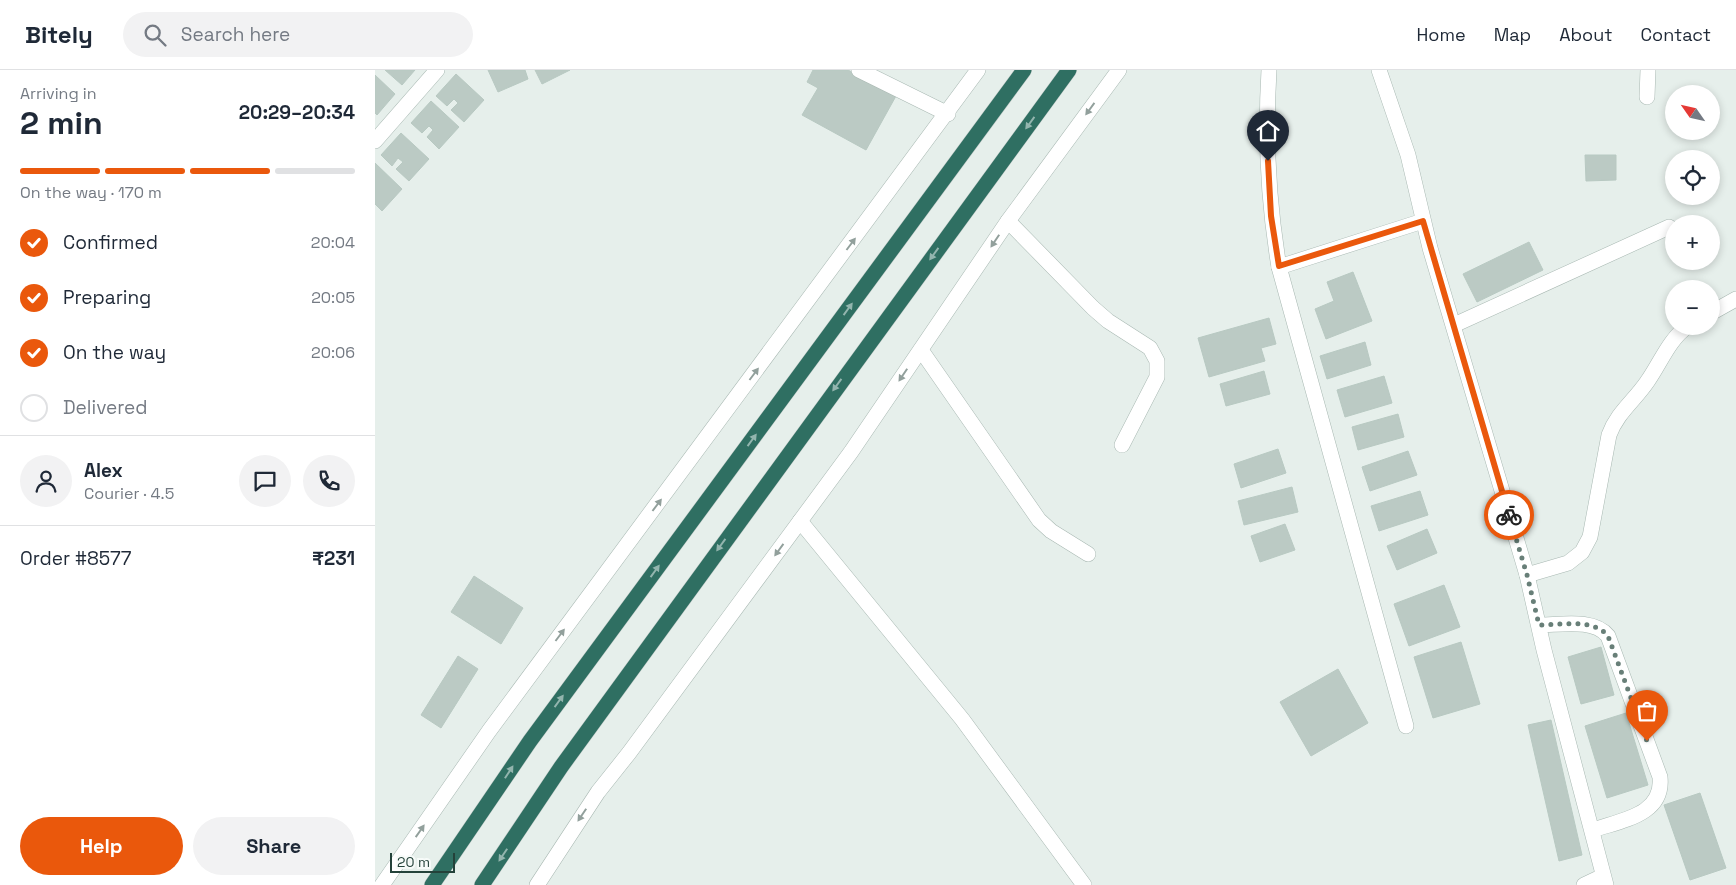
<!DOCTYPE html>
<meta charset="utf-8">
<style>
:root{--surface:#fff;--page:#f2f2f3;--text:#1f2937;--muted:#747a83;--line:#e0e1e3;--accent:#ea580c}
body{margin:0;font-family:"Space Grotesk",sans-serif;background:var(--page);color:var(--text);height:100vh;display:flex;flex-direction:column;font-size:19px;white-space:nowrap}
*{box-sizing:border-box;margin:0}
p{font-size:16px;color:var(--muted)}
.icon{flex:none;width:28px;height:28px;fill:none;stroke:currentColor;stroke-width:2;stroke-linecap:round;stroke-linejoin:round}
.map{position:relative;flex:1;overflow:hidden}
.details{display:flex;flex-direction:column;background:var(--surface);width:375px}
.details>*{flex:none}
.needle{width:32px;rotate:304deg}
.controls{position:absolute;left:1290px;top:15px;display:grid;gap:10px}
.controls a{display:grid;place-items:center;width:55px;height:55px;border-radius:50%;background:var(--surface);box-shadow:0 2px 8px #0003;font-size:25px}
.scale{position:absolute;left:15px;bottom:12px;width:65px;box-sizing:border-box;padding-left:5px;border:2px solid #24423a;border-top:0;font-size:14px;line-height:18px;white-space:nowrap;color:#24423a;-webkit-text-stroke:4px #f7fbf9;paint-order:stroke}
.pin{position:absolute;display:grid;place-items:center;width:42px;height:42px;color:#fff;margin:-51px -21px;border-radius:50% 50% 50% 0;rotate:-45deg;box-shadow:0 0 5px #0007}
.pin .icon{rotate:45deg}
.courier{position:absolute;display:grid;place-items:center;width:50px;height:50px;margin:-25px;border:4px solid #ea580c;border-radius:50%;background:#fff;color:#222;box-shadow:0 1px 6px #0007}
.head em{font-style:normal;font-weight:700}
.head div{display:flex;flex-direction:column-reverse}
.head{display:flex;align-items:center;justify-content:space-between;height:85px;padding:0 20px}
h1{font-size:32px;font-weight:700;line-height:38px}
.bar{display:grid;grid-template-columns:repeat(4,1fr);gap:8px 5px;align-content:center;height:60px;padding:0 20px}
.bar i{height:6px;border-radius:4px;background:var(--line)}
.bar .selected{background:var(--accent)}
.bar p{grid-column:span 4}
.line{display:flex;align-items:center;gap:12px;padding:0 20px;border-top:1px solid var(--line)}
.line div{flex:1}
.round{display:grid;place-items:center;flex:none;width:52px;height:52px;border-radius:26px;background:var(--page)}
ol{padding:0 20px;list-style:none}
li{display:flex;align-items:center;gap:15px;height:55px}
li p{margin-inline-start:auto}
li .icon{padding:5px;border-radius:50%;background:var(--accent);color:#fff;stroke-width:4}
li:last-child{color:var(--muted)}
li i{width:28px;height:28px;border:2px solid var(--line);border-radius:50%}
.primary-button{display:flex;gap:10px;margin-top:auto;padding:10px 20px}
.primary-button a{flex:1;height:58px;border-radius:30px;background:var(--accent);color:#fff;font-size:20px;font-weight:700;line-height:58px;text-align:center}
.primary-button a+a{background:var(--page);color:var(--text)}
header{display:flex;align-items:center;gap:30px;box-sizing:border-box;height:70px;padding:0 25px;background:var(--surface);border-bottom:1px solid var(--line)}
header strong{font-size:24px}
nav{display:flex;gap:28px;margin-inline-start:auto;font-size:18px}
.search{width:350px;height:45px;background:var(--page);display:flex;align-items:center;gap:12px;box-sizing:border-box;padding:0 18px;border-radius:28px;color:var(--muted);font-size:19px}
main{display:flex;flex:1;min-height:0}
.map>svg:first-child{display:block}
.building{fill:#bbcac4;stroke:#b8c9c2}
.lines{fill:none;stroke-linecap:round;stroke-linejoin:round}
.minor-casing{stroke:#a8b8b2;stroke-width:16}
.highway-casing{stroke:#c2cac8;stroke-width:16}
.minor{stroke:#fff;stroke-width:15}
.highway{stroke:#2f6f62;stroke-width:15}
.oneway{fill:#92a09c}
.oneway2{fill:#93b5ae}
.done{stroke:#687f78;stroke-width:5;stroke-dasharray:0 9}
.route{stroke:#ea580c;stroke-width:6}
</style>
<header>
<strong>Bitely</strong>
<div class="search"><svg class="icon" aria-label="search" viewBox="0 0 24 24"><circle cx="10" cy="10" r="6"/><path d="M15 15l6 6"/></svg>Search here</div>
<nav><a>Home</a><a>Map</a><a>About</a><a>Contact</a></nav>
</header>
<main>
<section class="details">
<div class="head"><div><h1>2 min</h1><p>Arriving in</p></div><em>20:29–20:34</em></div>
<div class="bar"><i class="selected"></i><i class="selected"></i><i class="selected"></i><i></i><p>On the way · 170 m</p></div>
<ol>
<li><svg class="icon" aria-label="check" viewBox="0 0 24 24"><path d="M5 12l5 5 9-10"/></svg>Confirmed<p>20:04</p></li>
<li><svg class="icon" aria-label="check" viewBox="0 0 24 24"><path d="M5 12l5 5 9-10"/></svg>Preparing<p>20:05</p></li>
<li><svg class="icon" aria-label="check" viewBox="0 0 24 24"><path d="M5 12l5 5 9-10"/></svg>On the way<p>20:06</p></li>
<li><i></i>Delivered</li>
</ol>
<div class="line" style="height:90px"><a class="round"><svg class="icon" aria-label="person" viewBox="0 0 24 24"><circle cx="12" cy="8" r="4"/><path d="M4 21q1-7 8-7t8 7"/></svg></a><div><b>Alex</b><p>Courier · 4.5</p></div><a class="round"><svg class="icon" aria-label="chat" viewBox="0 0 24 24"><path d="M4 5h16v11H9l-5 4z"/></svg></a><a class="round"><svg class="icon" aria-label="phone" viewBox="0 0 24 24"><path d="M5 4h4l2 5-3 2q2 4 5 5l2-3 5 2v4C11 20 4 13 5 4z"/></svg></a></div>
<div class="line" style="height:65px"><div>Order #8577</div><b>₹231</b></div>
<div class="primary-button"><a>Help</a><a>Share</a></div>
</section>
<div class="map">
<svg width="1361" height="815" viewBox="0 0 1361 815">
<rect width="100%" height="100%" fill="#e6efeb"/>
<g class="building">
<path d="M10,0H40L27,15Z"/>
<path d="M113,0H150L153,9L123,22Z"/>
<path d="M160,0H195L167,14Z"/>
<path d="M438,0H473L521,26L491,80L427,45L443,18L432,12Z"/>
<path d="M81,4L109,30L89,52L76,40L83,33L79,29L72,36L61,26Z"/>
<path d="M0,5L20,24L2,45L0,43Z"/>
<path d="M56,31L84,57L64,79L52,67L58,60L54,56L47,63L36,53Z"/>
<path d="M26,63L54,89L34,111L21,99L28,92L23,88L17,96L6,85Z"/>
<path d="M1210,85H1241V110L1211,111Z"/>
<path d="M0,93L27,119L7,141L0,134Z"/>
<path d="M1154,172L1168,200L1102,232L1088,204Z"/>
<path d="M978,202L997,251L951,269L940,239L959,231L952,212Z"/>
<path d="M894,248L901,274L886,278L890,291L834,307L823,268Z"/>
<path d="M990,272L996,295L952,309L945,286Z"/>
<path d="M889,301L895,324L851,336L845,314Z"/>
<path d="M1009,306L1017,333L970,347L962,320Z"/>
<path d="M1023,344L1029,367L983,380L977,357Z"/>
<path d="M903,379L911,403L866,418L859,394Z"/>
<path d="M1033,381L1042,405L995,421L987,397Z"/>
<path d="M917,417L923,442L869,455L863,431Z"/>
<path d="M1045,421L1053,445L1004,461L996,436Z"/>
<path d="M910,454L920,480L885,492L876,466Z"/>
<path d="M1052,459L1062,483L1022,500L1012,476Z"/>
<path d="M99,506L148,538L126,574L76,542Z"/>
<path d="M1069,515L1085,557L1034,576L1019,534Z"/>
<path d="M1086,572L1105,634L1058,648L1039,587Z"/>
<path d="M1226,577L1239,625L1206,634L1193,587Z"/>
<path d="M83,586L103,599L66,658L46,645Z"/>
<path d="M963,599L993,653L936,686L905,632Z"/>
<path d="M1251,643L1273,715L1232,728L1210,656Z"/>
<path d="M1176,650L1207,785L1184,791L1153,655Z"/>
<path d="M1325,723L1351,798L1315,810L1289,735Z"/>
</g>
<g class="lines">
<defs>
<g id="minor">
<path d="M484,0L573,44"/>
<path d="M894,0C890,66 893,131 904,197L1031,656"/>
<path d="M1004,0L1033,85L1055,178L1152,505L1169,580L1231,815"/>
<path d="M1272,27L1273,0"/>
<path d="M0,71L62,0"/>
<path d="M633,151L718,238L733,251L775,278L782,291V307L747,375"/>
<path d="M904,197L1048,151"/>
<path d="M1336,243L1361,229"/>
<path d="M1079,255L1294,157"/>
<path d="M546,280L664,450L676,461L713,484"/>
<path d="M425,451L587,649L709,815"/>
<path d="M1152,505L1193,493L1207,482L1215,467L1234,365C1242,343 1259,331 1272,312C1285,294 1294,269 1313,256"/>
<path d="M1164,555C1185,555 1219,548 1233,566L1285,707C1289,745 1247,750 1218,760"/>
<path d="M7,815L114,661L603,0"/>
<path d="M162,815L223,722L254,683L476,382L633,151L744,0"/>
<path d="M1209,815L1228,806"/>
</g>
<g id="highway">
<path d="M57,815L155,671L649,0"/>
<path d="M107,815L186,697L694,0"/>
</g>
</defs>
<use href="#minor" class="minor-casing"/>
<use href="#highway" class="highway-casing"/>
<use href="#minor" class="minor"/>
<use href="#highway" class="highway"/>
</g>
<defs><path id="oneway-solid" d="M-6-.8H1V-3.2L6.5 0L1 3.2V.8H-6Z" transform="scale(1.25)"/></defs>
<g class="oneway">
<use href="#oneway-solid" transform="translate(715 39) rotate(126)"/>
<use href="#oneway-solid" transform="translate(620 171) rotate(124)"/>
<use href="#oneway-solid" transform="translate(476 174) rotate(-53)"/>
<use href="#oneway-solid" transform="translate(379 304) rotate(-53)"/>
<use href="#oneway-solid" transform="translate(528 305) rotate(124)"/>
<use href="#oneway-solid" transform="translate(282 435) rotate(-53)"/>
<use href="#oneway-solid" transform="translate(404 480) rotate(126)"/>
<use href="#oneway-solid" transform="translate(185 565) rotate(-53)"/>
<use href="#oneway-solid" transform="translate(207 745) rotate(124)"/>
<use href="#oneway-solid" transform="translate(45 761) rotate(-55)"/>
</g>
<g class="oneway2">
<use href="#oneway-solid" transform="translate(655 53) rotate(126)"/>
<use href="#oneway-solid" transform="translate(559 184) rotate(126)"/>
<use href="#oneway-solid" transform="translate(473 239) rotate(-54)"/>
<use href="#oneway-solid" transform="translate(462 315) rotate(126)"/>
<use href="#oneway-solid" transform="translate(377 370) rotate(-54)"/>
<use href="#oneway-solid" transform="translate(346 475) rotate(126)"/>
<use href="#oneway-solid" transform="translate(280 501) rotate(-54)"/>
<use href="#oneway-solid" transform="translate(184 631) rotate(-54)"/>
<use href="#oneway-solid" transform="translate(134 702) rotate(-57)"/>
<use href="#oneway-solid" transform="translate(128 785) rotate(124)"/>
</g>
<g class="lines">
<path class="done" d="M1134,445L1152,505L1164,555C1185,555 1219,548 1233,566L1272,671"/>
<path class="route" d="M893,91L896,146L904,196L1048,151L1134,445"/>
</g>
</svg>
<div class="controls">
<a><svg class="needle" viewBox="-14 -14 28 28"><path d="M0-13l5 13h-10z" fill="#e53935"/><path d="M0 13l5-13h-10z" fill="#747a83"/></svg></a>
<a><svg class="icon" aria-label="locate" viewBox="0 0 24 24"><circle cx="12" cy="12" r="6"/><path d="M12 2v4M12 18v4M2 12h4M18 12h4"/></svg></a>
<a>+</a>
<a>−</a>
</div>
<div class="scale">20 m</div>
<div class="pin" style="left:1272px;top:671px;background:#ea580c"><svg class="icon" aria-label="bag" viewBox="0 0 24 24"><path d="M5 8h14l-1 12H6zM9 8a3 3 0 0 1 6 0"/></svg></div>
<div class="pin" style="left:893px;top:91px;background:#1f2937"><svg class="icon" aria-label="home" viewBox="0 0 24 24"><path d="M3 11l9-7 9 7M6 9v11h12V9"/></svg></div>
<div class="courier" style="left:1134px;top:445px"><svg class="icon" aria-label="bike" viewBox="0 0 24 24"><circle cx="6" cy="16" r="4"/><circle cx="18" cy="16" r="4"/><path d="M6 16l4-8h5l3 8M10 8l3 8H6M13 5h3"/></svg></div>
</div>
</main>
